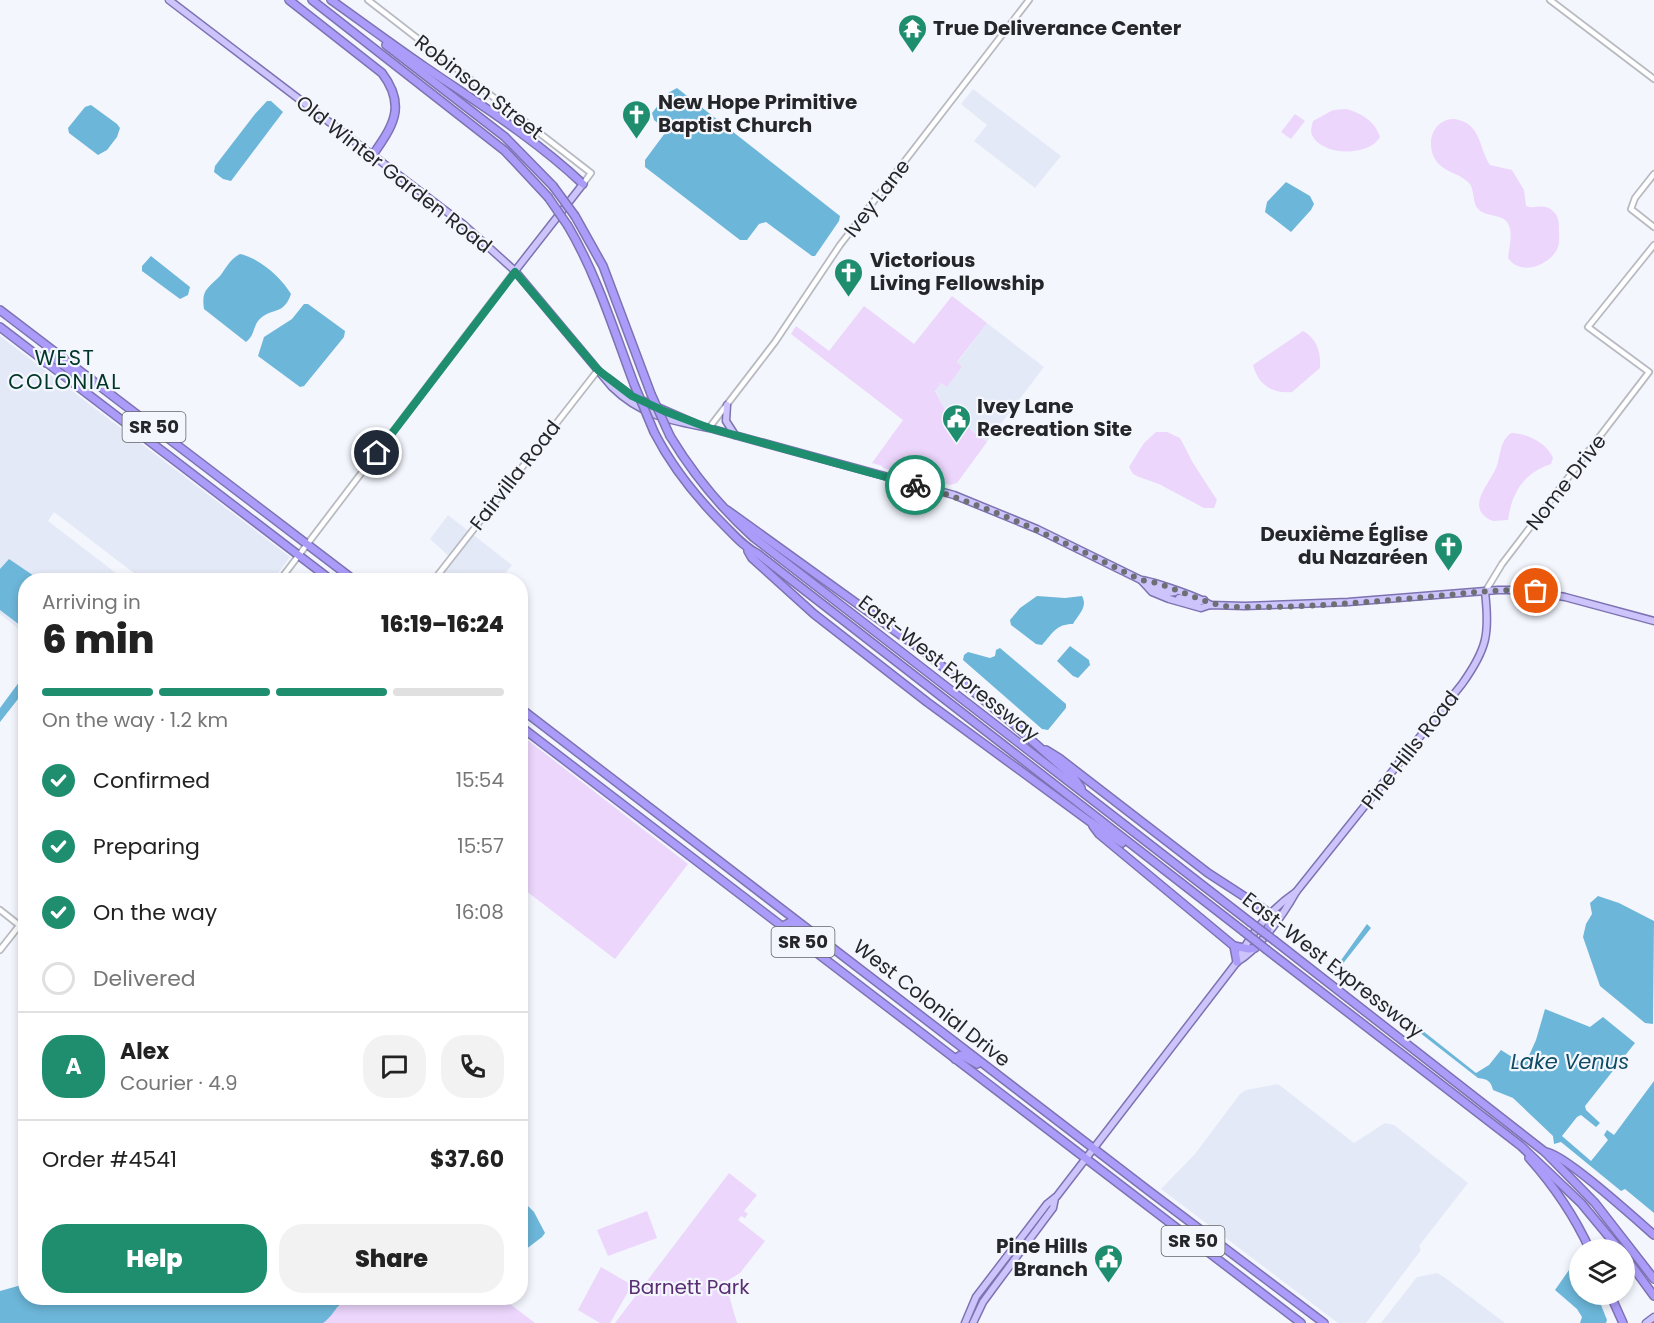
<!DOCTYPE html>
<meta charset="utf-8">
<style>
:root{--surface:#fff;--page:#f2f2f2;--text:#222;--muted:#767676;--line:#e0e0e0;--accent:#1e8e6f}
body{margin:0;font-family:Poppins,sans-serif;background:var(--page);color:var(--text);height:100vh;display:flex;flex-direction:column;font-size:22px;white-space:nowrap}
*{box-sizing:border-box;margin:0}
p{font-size:20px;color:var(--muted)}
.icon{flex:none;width:33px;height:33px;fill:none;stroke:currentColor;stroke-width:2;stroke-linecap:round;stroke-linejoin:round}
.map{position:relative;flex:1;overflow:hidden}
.drawer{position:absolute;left:18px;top:573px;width:510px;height:732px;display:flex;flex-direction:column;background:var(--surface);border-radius:24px;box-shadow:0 3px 9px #0003}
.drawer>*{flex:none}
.buttons{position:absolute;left:1569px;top:1239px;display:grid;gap:12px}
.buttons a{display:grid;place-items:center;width:66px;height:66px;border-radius:50%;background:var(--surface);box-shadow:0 3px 9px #0003;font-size:30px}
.pin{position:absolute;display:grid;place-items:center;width:51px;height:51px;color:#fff;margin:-26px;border:3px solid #fff;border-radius:50%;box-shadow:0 2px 6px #0007}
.courier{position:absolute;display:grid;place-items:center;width:60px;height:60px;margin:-30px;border:4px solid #1e8e6f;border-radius:50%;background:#fff;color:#222;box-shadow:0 2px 8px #0007}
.overview em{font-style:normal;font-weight:800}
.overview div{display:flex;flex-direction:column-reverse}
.overview{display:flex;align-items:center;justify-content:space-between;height:102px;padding:0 24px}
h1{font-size:39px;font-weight:800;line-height:45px}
.bar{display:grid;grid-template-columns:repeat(4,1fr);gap:9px 6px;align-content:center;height:72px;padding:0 24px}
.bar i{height:8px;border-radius:4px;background:var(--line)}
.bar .on{background:var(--accent)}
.bar p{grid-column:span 4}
.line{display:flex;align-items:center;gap:15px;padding:0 24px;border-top:2px solid var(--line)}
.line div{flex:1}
.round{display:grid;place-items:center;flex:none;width:63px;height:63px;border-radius:24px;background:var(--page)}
ol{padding:0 24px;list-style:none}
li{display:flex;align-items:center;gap:18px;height:66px}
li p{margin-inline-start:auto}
li .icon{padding:6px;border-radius:50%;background:var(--accent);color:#fff;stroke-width:4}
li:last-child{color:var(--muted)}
li i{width:33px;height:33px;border:3px solid var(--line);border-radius:50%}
.button{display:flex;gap:12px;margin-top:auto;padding:12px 24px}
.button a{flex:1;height:69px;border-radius:24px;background:var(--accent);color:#fff;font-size:24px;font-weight:800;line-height:69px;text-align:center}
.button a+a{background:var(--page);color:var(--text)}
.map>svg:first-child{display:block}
.built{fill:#e4e9f7}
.green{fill:#ecd6fc}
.water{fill:#6cb6d9}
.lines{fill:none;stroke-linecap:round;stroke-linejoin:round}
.minor-casing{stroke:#b8bac1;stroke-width:8}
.major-casing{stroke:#7d73b1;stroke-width:9}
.highway-casing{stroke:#7d73b1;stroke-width:10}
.minor{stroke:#fff;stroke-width:4.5}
.major{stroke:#cdc4fc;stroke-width:6}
.highway{stroke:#ac9cfa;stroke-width:7}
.highway-bridge-casing{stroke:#7d73b1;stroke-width:10;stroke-linecap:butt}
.highway-bridge{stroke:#ac9cfa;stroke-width:7}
.done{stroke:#6d6f74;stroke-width:6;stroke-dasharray:0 10.8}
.route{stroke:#1e8e6f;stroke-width:8}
.labels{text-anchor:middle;stroke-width:4.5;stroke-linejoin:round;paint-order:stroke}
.shield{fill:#f4f6fe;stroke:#636469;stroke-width:1.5}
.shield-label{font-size:18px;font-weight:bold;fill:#252629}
.poi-label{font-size:20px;font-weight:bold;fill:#252629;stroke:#f4f6fe;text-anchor:start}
.street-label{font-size:20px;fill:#252629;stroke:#f4f6fe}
.park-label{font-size:20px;fill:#592e73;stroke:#f4f6fe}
.neighbourhood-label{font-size:21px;letter-spacing:1.5px;fill:#003627;stroke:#f4f6fe}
.water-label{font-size:21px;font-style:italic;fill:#0e4c64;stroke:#f4f6fe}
</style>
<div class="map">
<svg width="1654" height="1323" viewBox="0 0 1654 1323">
<rect width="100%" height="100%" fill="#f4f6fe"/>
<g class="built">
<path d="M973,89L1061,156L1035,188L974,141L987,125L961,104Z"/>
<path d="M987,323L1044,367L987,442L946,411L935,390L941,383L947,387L962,367L957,363Z"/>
<path d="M0,336L290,557L273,580H143L54,512L48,521L125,580H26L25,634L0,614Z"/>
<path d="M448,515L512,565L500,580H437L453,560L430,539Z"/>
<path d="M1278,1084L1354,1143L1385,1123L1394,1125L1468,1183L1419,1246L1421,1250L1366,1323H1338L1161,1189L1195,1154L1240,1094L1246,1090Z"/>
<path d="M1437,1273L1444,1277L1505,1323H1381L1417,1277Z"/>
</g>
<g class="green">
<path d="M1347,109C1362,114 1375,121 1380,137C1370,156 1322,157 1312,135C1310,130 1312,125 1313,121L1333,110Z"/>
<path d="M1295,114L1305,121L1291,139L1281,132Z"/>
<path d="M1455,119C1482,124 1478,147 1490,165L1512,170L1524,190L1526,206C1535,210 1544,202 1553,211C1558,215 1559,222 1559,228C1559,234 1560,241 1558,247C1551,265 1521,277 1508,258C1509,248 1514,231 1507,222C1501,214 1486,217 1478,209C1472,202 1475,190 1469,183C1460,173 1442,172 1435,159C1425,142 1434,118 1455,119Z"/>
<path d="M952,296L987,323L957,362L962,367L947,387L941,383L935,391L946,411L987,442L957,483L950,485L883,468L882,466L872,463L903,420L791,334L796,326L829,351L864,306L914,344Z"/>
<path d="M1303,331C1317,338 1321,353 1320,368L1292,392C1271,394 1258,384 1253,365Z"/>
<path d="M1156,432H1167L1180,438L1193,463L1217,500L1214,508H1204L1159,484L1139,477L1133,474L1129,467L1144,443Z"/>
<path d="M1511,433C1527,433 1547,443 1553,458L1551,464C1524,473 1512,492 1508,520L1493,521C1464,509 1488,486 1496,468C1501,456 1499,442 1511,433Z"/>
<path d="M521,735L688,864L615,959L521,887Z"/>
<path d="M729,1173L757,1195L744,1211L748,1214L745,1218L741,1216L738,1220L765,1241L740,1273L725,1282L737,1323H615Z"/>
<path d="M647,1211L657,1238L608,1256L597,1230Z"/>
<path d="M601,1267L632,1285L610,1323H600L578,1310Z"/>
<path d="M287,1298H502L535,1323H267Z"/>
</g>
<g class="water">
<path d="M677,88L840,216L839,221L815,256H812L766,222L759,224L747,240H740L645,167V160L665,133L664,128L654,120L652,113L668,93Z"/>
<path d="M267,101H271L283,112L231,181L223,179L214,172L215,166L255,114Z"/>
<path d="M91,105L117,124L120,128L117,137L107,150L98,155L69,133L68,128L85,107Z"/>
<path d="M1286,182L1310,196L1314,204L1311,210L1291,232L1265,212L1267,202Z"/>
<path d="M240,254C259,258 281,277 291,294C283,317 271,306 258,321C253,328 254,336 246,342L204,309C201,290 208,288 220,276C227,267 229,260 240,254Z"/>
<path d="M151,256L190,287L188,295L180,299L142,271V266Z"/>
<path d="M304,304H308L345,331L344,337L304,386L300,387L258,356L264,337L292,319Z"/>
<path d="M9,559L40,580H26L25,629L0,610V569Z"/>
<path d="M1037,596L1065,598L1082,596C1088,607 1079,614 1073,624C1056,624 1053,633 1042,645L1036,644L1011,625L1010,620L1020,608Z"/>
<path d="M1070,646L1089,660L1090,665L1078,678L1073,676L1057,661Z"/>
<path d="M1000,648L1066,704V708L1048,730L1042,729L963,660L964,655L968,652L990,658L995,656L996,650Z"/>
<path d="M25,674V690L0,722V708Z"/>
<path d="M1598,896L1619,903L1654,921L1653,1024L1645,1023L1600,986L1583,937L1586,924L1592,914L1590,903Z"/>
<path d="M1367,924L1371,928L1341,966L1476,1073L1489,1065L1501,1050L1520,1062L1527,1060L1536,1040L1545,1009L1590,1027L1603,1017L1635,1043L1585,1106L1586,1110L1600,1123L1596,1127L1581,1115L1577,1117L1562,1136L1591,1161L1608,1140L1604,1135L1607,1130L1614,1135L1654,1081V1213L1625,1189L1621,1191L1561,1142L1554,1144L1553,1136L1513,1098L1493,1090C1491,1081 1487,1079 1478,1078L1338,969L1339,963Z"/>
<path d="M520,1198L534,1212L545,1233L542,1237L521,1253Z"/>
<path d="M1579,1263L1580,1294L1597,1295L1607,1320L1606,1323H1580L1582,1317L1577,1309L1555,1290L1569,1270Z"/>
<path d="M25,1284L26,1298H352C333,1305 337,1313 323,1323H0V1291Z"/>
</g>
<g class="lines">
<defs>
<g id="minor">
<path d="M368,0L591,173L583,184"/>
<path d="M1550,0L1654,79"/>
<path d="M1654,174L1635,198L1631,209L1654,227"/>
<path d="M709,428L775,342L840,245L1029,0"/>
<path d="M280,580L515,271"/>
<path d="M434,580L598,370"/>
<path d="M1485,592L1502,564L1649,372L1588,327L1654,245"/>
<path d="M0,910L19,925"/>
<path d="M0,950L26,917"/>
</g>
<g id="major">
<path d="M169,0L463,224L515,271L612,387C640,415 671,421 709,428L954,495L1037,529L1141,580C1152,581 1203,598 1210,605"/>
<path d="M515,271L583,184"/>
<path d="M608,378L632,396L694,423"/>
<path d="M727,405L726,421L735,435"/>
<path d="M1141,580L1152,592L1169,599L1201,608L1210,605L1245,606L1348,602L1498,590H1525L1565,597L1654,621"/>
<path d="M1148,586L1168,593L1175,592"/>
<path d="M1179,598L1199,602L1204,600"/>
<path d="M1237,962C1260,948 1283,915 1296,892L1462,684C1487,649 1490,634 1485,592"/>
<path d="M965,1323L976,1297L1047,1204L1057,1196L1237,962C1249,935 1271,909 1296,892"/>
<path d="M973,1323L983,1302L994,1287L1053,1208L1055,1198"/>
<path d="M1646,1323L1654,1317"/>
</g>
<g id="highway">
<path d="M289,0L382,73C407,106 393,126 372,156"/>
<path d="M312,0L505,151L548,197"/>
<path d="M331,0C362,22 393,45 425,67C479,104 534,138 583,184"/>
<path d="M386,45L505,137L553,186"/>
<path d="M575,216L603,266L651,394"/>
<path d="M568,226C597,275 614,331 634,384"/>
<path d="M0,310L354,580"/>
<path d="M0,327L331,580"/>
<path d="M46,363L50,358L55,359L85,381L91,379"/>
<path d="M654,432C672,467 695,496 723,524C734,535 744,547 758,554L1243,931"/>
<path d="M670,436C693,474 720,507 753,537L1250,922"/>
<path d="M727,510L927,654L1011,722L1074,778L1081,788"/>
<path d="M748,551L752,558L814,614L927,702L1089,821L1122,843"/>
<path d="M520,708L1149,1191L1324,1323"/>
<path d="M520,726L1301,1323"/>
<path d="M1046,750L1059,758L1208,873L1265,910C1272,917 1270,923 1267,932"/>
<path d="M1093,826L1099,834L1234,946L1249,949L1255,948"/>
<path d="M783,926L791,922L805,931"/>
<path d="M1275,941L1545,1152L1595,1203L1654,1279"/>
<path d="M1234,946L1237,962"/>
<path d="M1267,950L1521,1146L1581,1203L1620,1250"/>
<path d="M955,1059L961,1055L977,1064"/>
<path d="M1545,1152C1561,1151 1638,1221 1654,1235"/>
<path d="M1529,1158C1554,1186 1574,1215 1590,1250"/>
<path d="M1183,1234L1194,1233L1204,1236"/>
<path d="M1624,1255L1654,1296"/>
<path d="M1610,1294L1623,1323"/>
</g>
</defs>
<use href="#minor" class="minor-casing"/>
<use href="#major" class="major-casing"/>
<use href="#highway" class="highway-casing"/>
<use href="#minor" class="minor"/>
<use href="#major" class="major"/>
<use href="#highway" class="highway"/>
<defs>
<g id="highway-bridge">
<path d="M553,186L575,216"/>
<path d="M548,197L568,226"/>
<path d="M634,384L654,432"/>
<path d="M651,394L670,436"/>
<path d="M1250,922L1275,941"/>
<path d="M1243,931L1267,950"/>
</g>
</defs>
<use href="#highway-bridge" class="highway-bridge-casing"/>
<use href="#highway-bridge" class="highway-bridge"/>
</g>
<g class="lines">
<path class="done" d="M915,485C995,507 1067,544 1141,580C1174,584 1202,606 1236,607C1302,608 1370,602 1436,596C1470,593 1503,588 1536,591"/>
<path class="route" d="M377,453L515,272L598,370L632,396L664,411L709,428L915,485"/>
</g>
<defs>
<symbol id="temple-pin" viewBox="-11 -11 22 30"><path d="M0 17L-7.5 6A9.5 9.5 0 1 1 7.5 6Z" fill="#1e8e6f" stroke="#f4f6fe"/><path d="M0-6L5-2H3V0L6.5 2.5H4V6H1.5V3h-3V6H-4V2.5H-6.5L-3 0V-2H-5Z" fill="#fff"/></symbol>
<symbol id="church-pin" viewBox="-11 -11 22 30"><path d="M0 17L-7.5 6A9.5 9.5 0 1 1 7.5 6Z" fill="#1e8e6f" stroke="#f4f6fe"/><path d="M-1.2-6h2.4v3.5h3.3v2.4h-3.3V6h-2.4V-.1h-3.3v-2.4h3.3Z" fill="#fff"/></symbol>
<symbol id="civic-pin" viewBox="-11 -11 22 30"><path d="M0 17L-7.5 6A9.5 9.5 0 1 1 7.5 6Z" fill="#1e8e6f" stroke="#f4f6fe"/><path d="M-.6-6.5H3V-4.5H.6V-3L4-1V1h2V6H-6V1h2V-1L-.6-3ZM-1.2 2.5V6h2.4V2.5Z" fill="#fff"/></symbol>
</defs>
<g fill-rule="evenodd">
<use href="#temple-pin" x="896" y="12" width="33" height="45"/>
<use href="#church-pin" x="620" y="98" width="33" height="45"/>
<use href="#church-pin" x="832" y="256" width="33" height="45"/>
<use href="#civic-pin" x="940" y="402" width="33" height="45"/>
<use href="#church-pin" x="1432" y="530" width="33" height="45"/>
<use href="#civic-pin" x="1092" y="1242" width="33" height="45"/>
</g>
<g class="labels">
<g class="shield">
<rect x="122.5" y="412" width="63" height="30" rx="4.5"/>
<rect x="771.5" y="927" width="63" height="30" rx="4.5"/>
<rect x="1161.5" y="1226" width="63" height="30" rx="4.5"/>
</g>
<g class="shield-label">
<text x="154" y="433">SR 50</text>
<text x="803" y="948">SR 50</text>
<text x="1193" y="1247">SR 50</text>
</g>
<g class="poi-label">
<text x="933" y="35">True Deliverance Center</text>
<text x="658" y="109">New Hope Primitive<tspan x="658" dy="23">Baptist Church</tspan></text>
<text x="870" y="267">Victorious<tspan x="870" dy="23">Living Fellowship</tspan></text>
<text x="977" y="413">Ivey Lane<tspan x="977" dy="23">Recreation Site</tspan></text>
<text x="1428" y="541" text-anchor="end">Deuxième Église<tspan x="1428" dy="23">du Nazaréen</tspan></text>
<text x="1088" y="1253" text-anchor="end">Pine Hills<tspan x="1088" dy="23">Branch</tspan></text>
</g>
<g class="street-label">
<text transform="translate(479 87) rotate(38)" y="7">Robinson Street</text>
<text transform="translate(394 174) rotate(38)" y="7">Old Winter Garden Road</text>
<text transform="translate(877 198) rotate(-52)" y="7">Ivey Lane</text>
<text transform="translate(515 475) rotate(-52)" y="7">Fairvilla Road</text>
<text transform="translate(1566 482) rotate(-52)" y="7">Nome Drive</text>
<text transform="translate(949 668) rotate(38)" y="7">East-West Expressway</text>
<text transform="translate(1410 750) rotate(-52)" y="7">Pine Hills Road</text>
<text transform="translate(1333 965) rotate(38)" y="7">East-West Expressway</text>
<text transform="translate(932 1003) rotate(38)" y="7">West Colonial Drive</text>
</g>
<g class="park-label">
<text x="689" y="1294">Barnett Park</text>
</g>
<g class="neighbourhood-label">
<text x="65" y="365">WEST<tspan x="65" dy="24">COLONIAL</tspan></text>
</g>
<g class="water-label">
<text x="1570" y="1069">Lake Venus</text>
</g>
</g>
</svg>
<div class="buttons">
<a><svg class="icon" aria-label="layers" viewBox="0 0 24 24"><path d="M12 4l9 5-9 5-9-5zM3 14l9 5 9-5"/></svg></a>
</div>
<div class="pin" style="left:1536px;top:591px;background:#ea580c"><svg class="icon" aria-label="bag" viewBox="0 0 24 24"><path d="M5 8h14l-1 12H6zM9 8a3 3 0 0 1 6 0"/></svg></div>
<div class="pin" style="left:377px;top:453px;background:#1f2937"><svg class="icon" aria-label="home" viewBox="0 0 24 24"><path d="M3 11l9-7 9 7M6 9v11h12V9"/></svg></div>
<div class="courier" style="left:915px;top:485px"><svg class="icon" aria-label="bike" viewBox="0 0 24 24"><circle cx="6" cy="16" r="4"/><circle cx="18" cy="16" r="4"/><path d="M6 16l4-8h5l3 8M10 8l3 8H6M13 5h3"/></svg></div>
<section class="drawer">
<div class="overview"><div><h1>6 min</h1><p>Arriving in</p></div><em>16:19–16:24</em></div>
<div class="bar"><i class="on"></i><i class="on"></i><i class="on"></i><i></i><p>On the way · 1.2 km</p></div>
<ol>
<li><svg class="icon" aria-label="check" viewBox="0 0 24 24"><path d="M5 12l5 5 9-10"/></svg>Confirmed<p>15:54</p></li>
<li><svg class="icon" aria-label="check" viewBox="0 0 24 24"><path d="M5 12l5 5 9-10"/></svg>Preparing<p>15:57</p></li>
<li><svg class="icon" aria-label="check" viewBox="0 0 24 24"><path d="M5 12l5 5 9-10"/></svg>On the way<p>16:08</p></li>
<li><i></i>Delivered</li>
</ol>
<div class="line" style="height:108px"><b class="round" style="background:var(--accent);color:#fff">A</b><div><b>Alex</b><p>Courier · 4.9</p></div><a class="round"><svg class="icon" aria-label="chat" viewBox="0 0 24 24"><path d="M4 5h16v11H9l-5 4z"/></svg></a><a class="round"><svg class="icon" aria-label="phone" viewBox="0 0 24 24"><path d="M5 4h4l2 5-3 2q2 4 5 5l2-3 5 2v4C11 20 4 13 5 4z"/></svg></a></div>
<div class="line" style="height:78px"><div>Order #4541</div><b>$37.60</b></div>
<div class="button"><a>Help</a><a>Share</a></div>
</section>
</div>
